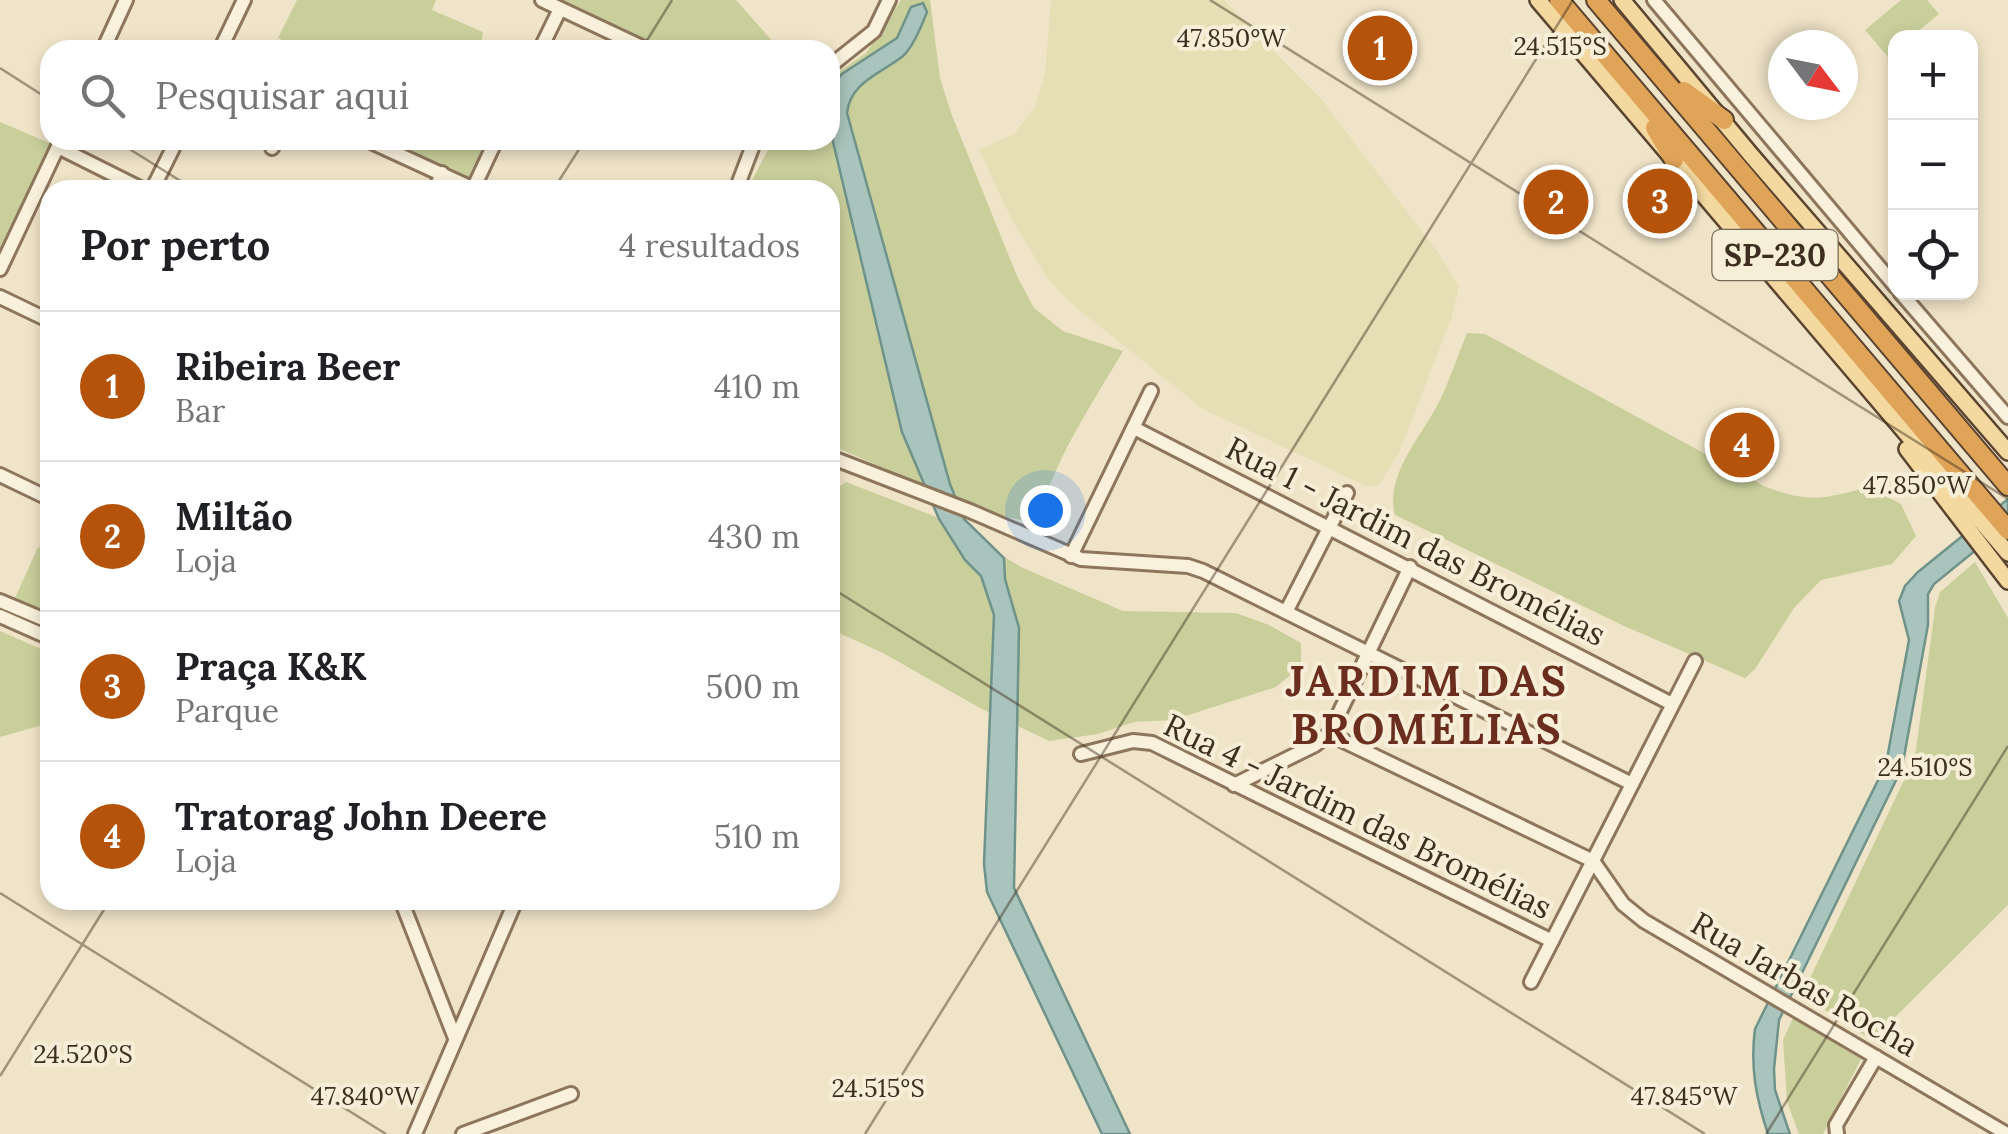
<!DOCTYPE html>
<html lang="pt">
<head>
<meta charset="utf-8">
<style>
	body { margin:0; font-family:Lora,serif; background:#f6f6f6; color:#202124 }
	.controls { position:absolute; right:30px; top:30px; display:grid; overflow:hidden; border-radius:20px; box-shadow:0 5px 15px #0003 }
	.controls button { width:90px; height:90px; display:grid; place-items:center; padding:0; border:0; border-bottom:2px solid #e0e0e0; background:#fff; color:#202124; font:50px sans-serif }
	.compass { position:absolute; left:1768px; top:30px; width:90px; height:90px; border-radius:50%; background:#fff; box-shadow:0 5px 15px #0003; rotate:122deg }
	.you { position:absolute; left:1045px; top:510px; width:35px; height:35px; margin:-25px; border:8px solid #fff; border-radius:50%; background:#1a73e8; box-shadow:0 0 0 15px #1a73e833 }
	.badge { display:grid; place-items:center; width:65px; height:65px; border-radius:50%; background:#b45309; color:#fff; font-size:32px; font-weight:700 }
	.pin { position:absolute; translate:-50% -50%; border:5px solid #fff; box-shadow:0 2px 10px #0006 }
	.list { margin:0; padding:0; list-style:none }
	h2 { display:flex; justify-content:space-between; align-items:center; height:130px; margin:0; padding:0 40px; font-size:42px }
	h2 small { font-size:32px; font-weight:400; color:#757577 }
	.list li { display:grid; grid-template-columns:65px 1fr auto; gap:30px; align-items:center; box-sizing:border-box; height:150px; padding:0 40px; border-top:2px solid #e0e0e0 }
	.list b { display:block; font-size:38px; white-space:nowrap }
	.list p { margin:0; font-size:32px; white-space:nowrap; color:#757577 }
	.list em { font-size:32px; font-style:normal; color:#757577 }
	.icon { flex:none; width:55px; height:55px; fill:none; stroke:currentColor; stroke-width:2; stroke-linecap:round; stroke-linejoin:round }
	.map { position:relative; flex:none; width:2008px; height:1134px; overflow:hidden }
	.search { position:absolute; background:#fff; box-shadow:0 5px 15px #0003; left:40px; top:40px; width:800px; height:110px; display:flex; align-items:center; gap:25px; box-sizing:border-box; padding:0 35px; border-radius:30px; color:#757577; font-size:38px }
	.panel { position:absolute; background:#fff; box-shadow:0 5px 15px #0003; left:40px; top:180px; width:800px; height:730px; border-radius:30px }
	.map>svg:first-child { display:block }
	.farmland { fill:#e6deb5 }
	.green { fill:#c9cf9b }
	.water { fill:#a9c4bc; stroke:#6f938a; stroke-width:2.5 }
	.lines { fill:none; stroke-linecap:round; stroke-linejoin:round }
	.minor-casing { stroke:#8d765c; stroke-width:18 }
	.major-casing { stroke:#5b4430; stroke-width:20 }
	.highway-casing { stroke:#5b4430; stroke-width:22 }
	.minor { stroke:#faf1dc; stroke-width:12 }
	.major { stroke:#f3d9a0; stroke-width:15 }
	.highway { stroke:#e0a458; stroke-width:18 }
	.ticks { fill:none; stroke:#3d2e20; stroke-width:2.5; stroke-opacity:0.45 }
	.labels { text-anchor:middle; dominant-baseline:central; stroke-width:8; stroke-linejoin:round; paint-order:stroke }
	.shield { fill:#f7eed8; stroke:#756857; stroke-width:2.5 }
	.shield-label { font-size:30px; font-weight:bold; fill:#3d2e20 }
	.street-label { font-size:32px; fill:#3d2e20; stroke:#f7eed8 }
	.district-label { font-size:42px; font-weight:bold; letter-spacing:2.5px; fill:#6b2e1e; stroke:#f7eed8 }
	.ticks-label { font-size:25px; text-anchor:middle; fill:#3d2e20; stroke:#f7eed8; stroke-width:8; stroke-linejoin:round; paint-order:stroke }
</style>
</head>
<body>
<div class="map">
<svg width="2008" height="1134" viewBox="0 0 2008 1134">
	<rect width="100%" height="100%" fill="#f0e4c8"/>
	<path class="farmland" d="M1051 0H1224L1323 101 1439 254 1459 286 1451 319 1399 453 1379 485 1368 487 1203 409 1072 304 1048 279 1011 218 979 150 1014 134 1035 106 1045 73Z"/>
	<g class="green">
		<path d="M297 0H436L432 10 483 32 480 50H304L278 38Z"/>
		<path d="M550 0H736L780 50H655Z"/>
		<path d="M901 0H930L940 78 951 113 1017 276 1034 308 1063 331 1123 351C1091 406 1055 458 1038 520 1001 528 872 461 830 445V190H747L773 140H830V78L866 53Z"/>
		<path d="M1901 0H1927L1939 14 1911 37 1896 38 1895 51 1888 57 1865 30Z"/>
		<path d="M0 122 52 144 0 254Z"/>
		<path d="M380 140H486L468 180Z"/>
		<path d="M1467 333 1485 334 1764 486C1810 504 1822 499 1869 487L1901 504 1916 536 1892 564 1821 580 1794 608 1755 669 1745 678 1624 626 1395 515C1384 475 1423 435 1440 400 1450 379 1458 355 1467 333Z"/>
		<path d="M846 482 934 516 1023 568 1123 611 1236 613 1269 625 1301 643V662L1294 672 1276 687 1173 720 1134 722 1098 734 1049 741 978 707 883 653 830 629V501L837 488Z"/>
		<path d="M38 547 50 552V594L43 610 15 598Z"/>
		<path d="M1975 562 2008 618V905L1872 1040 1802 995 1915 757 1935 608 1940 592Z"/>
		<path d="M0 631 50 653V723L0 737Z"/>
		<path d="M1793 1018 1861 1059 1823 1134H1799L1787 1102 1783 1040Z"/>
	</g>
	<g class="water">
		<path d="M923 3 927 12C922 25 913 47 903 56 882 73 850 82 847 113L950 484 964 519 1004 558 1005 579 1019 628 1014 888 1130 1134H1102L987 892 984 864 994 615 981 576 965 560 939 519 902 432 830 129V88L842 74 897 38 911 7Z"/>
		<path d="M2008 499V524L1934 584 1928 594V625L1902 768 1779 1020 1774 1069 1775 1090 1790 1134H1768C1756 1098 1750 1067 1755 1029L1886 764 1909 640 1899 601 1905 586 1918 572Z"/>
	</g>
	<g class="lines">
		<g class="minor-casing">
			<g id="minor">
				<path d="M542 0 648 50"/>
				<path d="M1654 0 1896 287"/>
				<path d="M103 50 126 0"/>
				<path d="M220 50 244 0"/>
				<path d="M540 50 560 9"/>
				<path d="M830 66 874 31 889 0"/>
				<path d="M367 140 476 190"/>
				<path d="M58 147 144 190"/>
				<path d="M272 148 276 140"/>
				<path d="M474 187 496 140"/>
				<path d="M152 190 177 140"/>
				<path d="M435 190 442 173"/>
				<path d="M736 190 755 140"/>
				<path d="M0 269 61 140"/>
				<path d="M1900 292 2008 417"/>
				<path d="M0 297 50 321"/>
				<path d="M1134 428 1672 704"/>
				<path d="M830 457 970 511 1081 559 1188 566 1203 571 1632 784"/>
				<path d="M0 475 50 499"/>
				<path d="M1071 556 1151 391"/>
				<path d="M0 601 50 622"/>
				<path d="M1286 612 1347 493"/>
				<path d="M0 616 50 638"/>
				<path d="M1329 734 1593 861 1623 904 1644 921 2007 1134"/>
				<path d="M1081 754 1133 741 1152 743 1552 941"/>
				<path d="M1234 785 1315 745 1329 734 1410 567"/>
				<path d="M401 900 455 1038"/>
				<path d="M1531 982 1695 661"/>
				<path d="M415 1134 516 900"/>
				<path d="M463 1134 571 1094"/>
				<path d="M1837 1134 1836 1125 1876 1057"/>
			</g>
		</g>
		<g class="major-casing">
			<g id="major">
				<path d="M1538 0 2008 553"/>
				<path d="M1622 0 1751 155 2008 452"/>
				<path d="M1907 449 2008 581"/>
			</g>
		</g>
		<g class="highway-casing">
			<g id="highway">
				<path d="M1559 0 2008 530"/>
				<path d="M1596 0 2008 486"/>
				<path d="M1684 91 1724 120"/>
				<path d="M1655 128 1674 160"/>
			</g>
		</g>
		<use href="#minor" class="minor"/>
		<use href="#major" class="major"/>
		<use href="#highway" class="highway"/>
	</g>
	<path class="ticks" d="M1210 0 2008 499M641 50 672 0M0 68 50 100M115 140 195 190M553 190 585 140M830 587 1705 1134M0 893 386 1134M0 1076 110 900M865 1134 1573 0M1766 1134 2008 746"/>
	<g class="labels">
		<rect class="shield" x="1712.5" y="230" width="125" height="50" rx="8"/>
		<g class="shield-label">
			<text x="1775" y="255">SP-230</text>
		</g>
		<g class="street-label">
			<text transform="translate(1416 541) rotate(27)">Rua 1 - Jardim das Bromélias</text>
			<text transform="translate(1358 816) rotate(26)">Rua 4 - Jardim das Bromélias</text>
			<text transform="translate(1805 984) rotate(30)">Rua Jarbas Rocha</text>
		</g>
		<g class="district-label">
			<text x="1427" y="681">JARDIM DAS<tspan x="1427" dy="48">BROMÉLIAS</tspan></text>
		</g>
	</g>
	<g class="ticks-label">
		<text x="1231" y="47">47.850°W</text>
		<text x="1560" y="55">24.515°S</text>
		<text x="1917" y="494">47.850°W</text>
		<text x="1925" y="776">24.510°S</text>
		<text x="83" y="1063">24.520°S</text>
		<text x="878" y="1097">24.515°S</text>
		<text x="365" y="1105">47.840°W</text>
		<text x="1684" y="1105">47.845°W</text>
	</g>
</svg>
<div class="controls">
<button>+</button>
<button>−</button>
<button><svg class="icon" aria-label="locate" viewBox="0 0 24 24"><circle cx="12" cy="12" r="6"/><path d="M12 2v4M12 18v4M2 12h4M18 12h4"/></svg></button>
</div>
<svg class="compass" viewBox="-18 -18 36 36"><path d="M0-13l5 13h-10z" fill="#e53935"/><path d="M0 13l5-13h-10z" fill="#757577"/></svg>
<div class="you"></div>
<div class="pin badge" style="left:1380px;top:48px">1</div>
<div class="pin badge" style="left:1556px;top:202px">2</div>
<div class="pin badge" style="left:1660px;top:201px">3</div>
<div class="pin badge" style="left:1742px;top:445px">4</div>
<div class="search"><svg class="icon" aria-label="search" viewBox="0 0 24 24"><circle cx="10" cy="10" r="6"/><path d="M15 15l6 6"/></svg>Pesquisar aqui</div>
<section class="panel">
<h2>Por perto<small>4 resultados</small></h2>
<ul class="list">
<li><span class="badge">1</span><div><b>Ribeira Beer</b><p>Bar</p></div><em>410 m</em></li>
<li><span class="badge">2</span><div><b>Miltão</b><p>Loja</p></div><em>430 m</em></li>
<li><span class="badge">3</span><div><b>Praça K&amp;K</b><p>Parque</p></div><em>500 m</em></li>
<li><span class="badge">4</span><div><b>Tratorag John Deere</b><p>Loja</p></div><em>510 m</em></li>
</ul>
</section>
</div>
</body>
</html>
